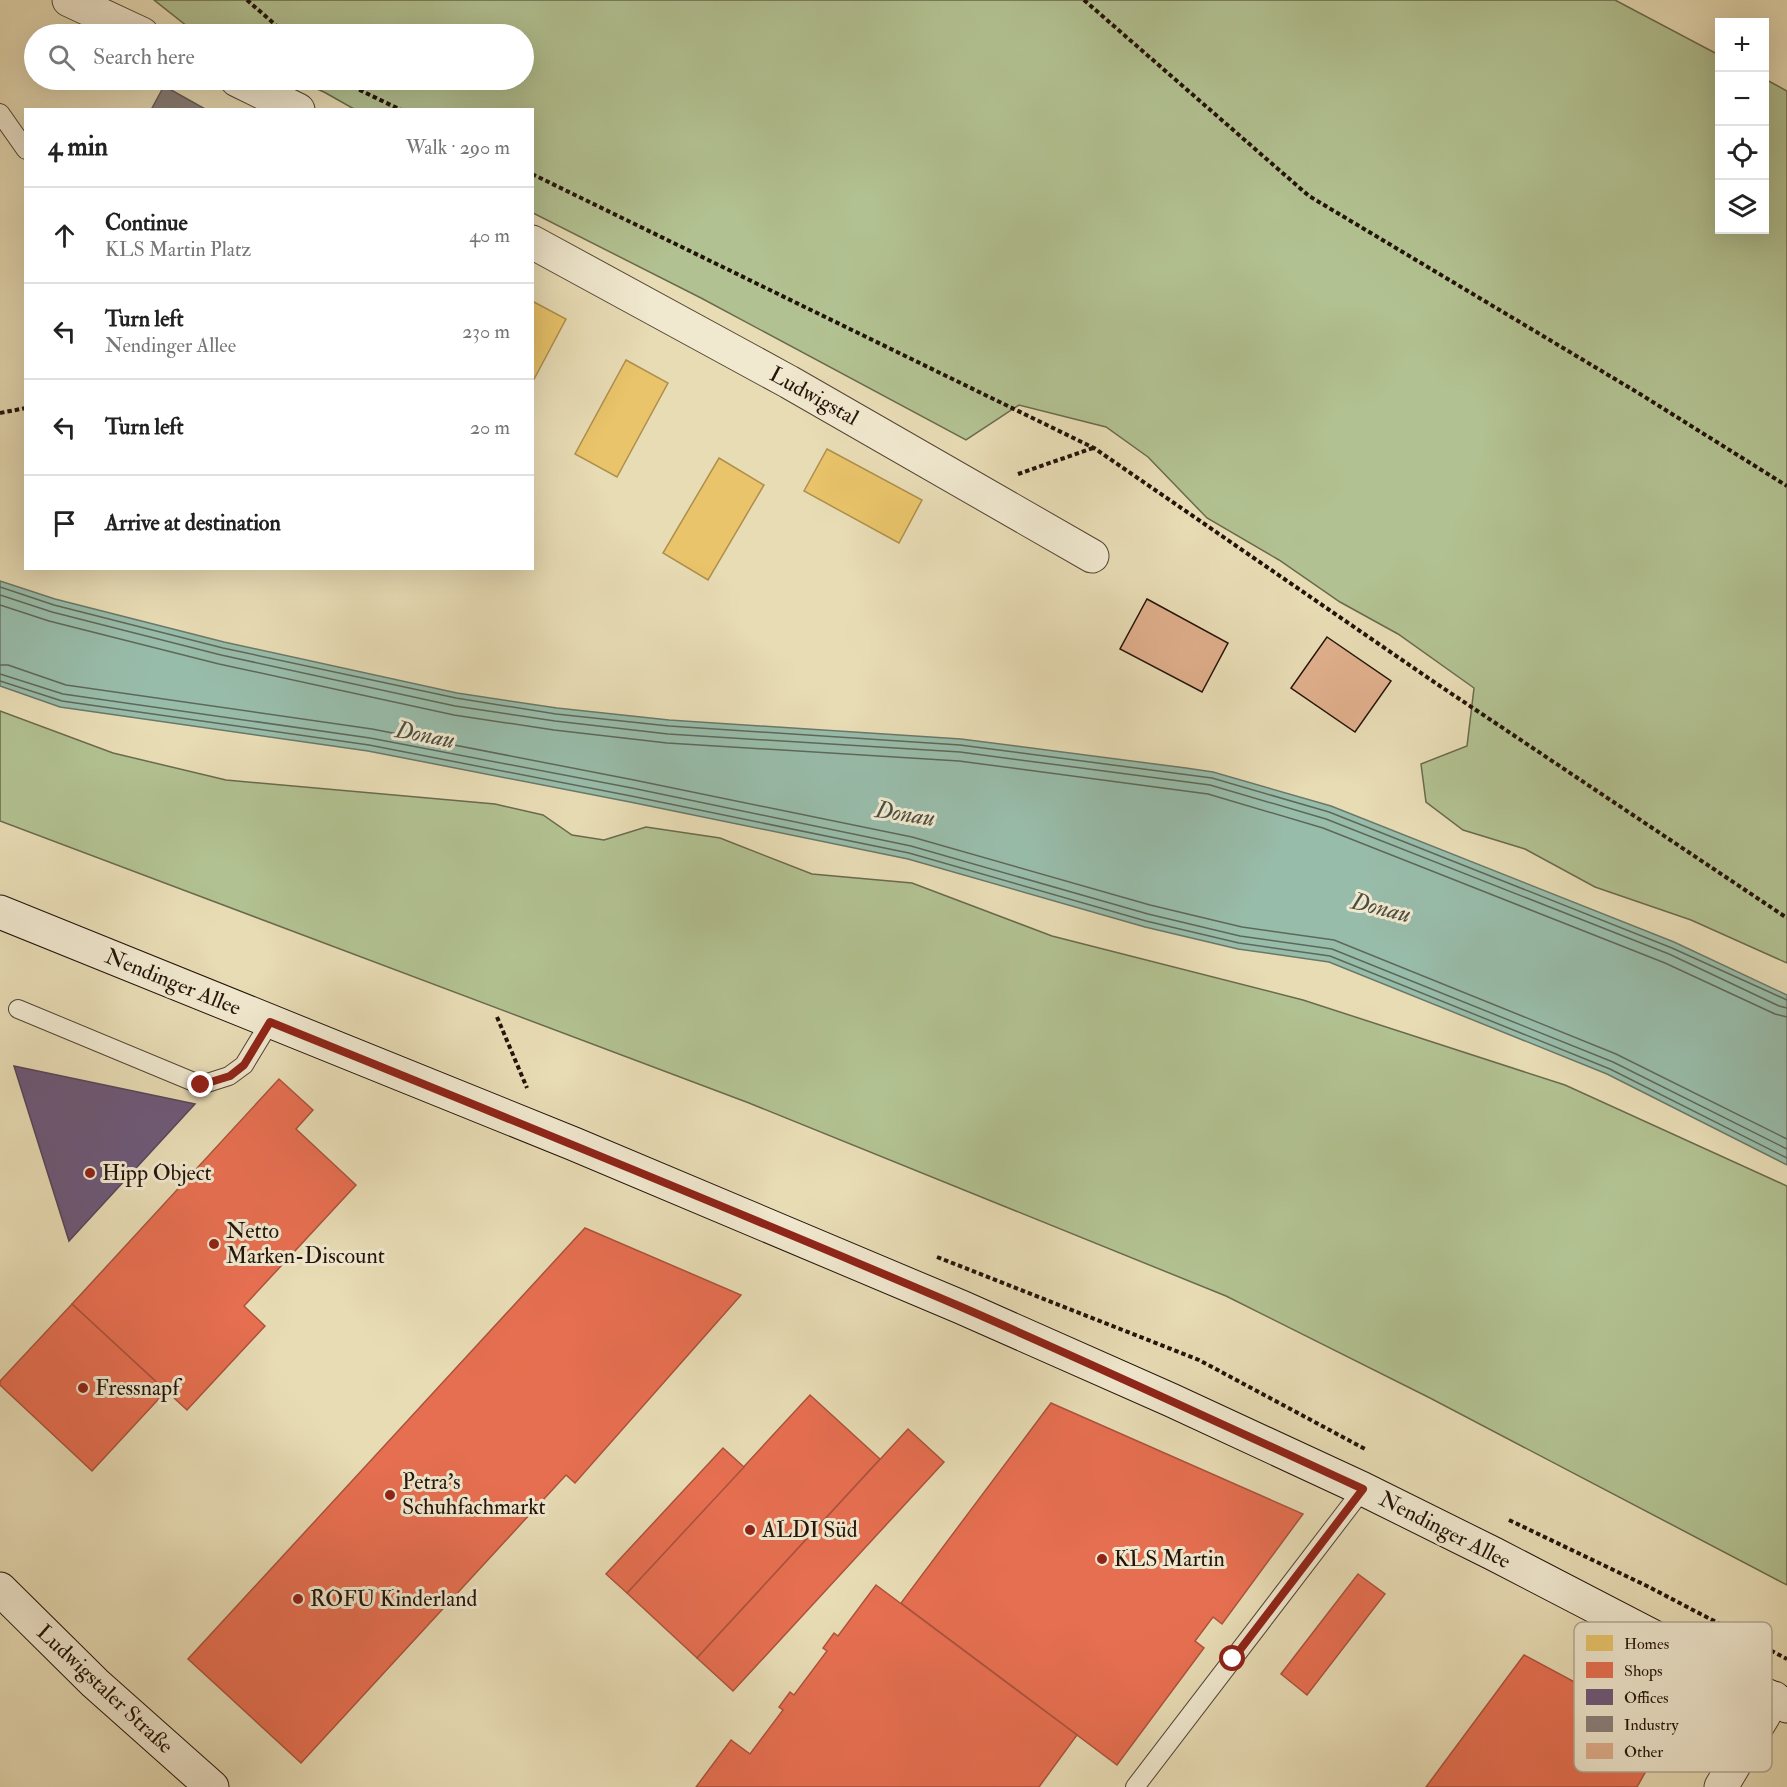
<!DOCTYPE html>
<html lang="en">
<head>
<meta charset="utf-8">
<style>
	body { margin:0; font-family:"IM FELL Double Pica",serif; background:#f6f6f6; color:#222 }
	.controls { position:absolute; right:18px; top:18px; display:grid; overflow:hidden; border-radius:0px; box-shadow:0 6px 24px #0002 }
	.controls button { width:54px; height:54px; display:grid; place-items:center; padding:0; border:0; border-bottom:2px solid #e0e0e0; background:#fff; color:#222; font:30px sans-serif }
	.stop { position:absolute; width:18px; height:18px; margin:-14px; border:4px solid #8f2418; border-radius:50%; background:#fff }
	.stop.end { background:#8f2418; border-color:#fff; box-shadow:0 2px 6px #0008 }
	.list { margin:0; padding:0; list-style:none }
	h2 { display:flex; justify-content:space-between; align-items:center; height:78px; margin:0; padding:0 24px; font-size:26px }
	h2 small { font-size:20px; font-weight:400; color:#767676 }
	.list li { display:grid; grid-template-columns:39px 1fr auto; gap:18px; align-items:center; box-sizing:border-box; height:96px; padding:0 24px; border-top:2px solid #e0e0e0 }
	.list b { display:block; font-size:22px; white-space:nowrap }
	.list p { margin:0; font-size:20px; white-space:nowrap; color:#767676 }
	.list em { font-size:20px; font-style:normal; color:#767676 }
	.icon { flex:none; width:33px; height:33px; fill:none; stroke:currentColor; stroke-width:2; stroke-linecap:round; stroke-linejoin:round }
	.map { position:relative; flex:none; width:1787px; height:1787px; overflow:hidden }
	.search { position:absolute; background:#fff; box-shadow:0 6px 24px #0002; left:24px; top:24px; width:510px; height:66px; display:flex; align-items:center; gap:15px; box-sizing:border-box; padding:0 21px; border-radius:33px; color:#767676; font-size:22px }
	.panel { position:absolute; background:#fff; box-shadow:0 6px 24px #0002; left:24px; top:108px; width:510px; height:462px; border-radius:0px }
	.map>svg:first-child { display:block }
	.green { fill:#b2c191; stroke:#6a6a4c; stroke-width:1.5 }
	.water { fill:#98bcaa; stroke:#697869; stroke-width:1.5 }
	.homes { fill:#e9c46a; stroke:#ae8f4d; stroke-width:1.5 }
	.shops { fill:#e76f51; stroke:#ac533b; stroke-width:1.5 }
	.offices { fill:#6d597a; stroke:#574458; stroke-width:1.5 }
	.industry { fill:#8a817c; stroke:#6b6059; stroke-width:1.5 }
	.lines { fill:none; stroke-linecap:round; stroke-linejoin:round }
	.shore { stroke:#5e6859; stroke-width:1.5 }
	.building { fill:#e0af8c; stroke:#231308; stroke-width:1.5 }
	.lane-casing { stroke:#544533; stroke-width:20 }
	.street-casing { stroke:#544533; stroke-width:35 }
	.secondary-casing { stroke:#231308; stroke-width:35 }
	.path { stroke:#231308; stroke-width:4; stroke-dasharray:4.5 3; stroke-linecap:butt }
	.lane { stroke:#f0e8cf; stroke-width:18 }
	.street { stroke:#f0e8cf; stroke-width:33 }
	.secondary { stroke:#f0e8cf; stroke-width:33 }
	.route { stroke:#8f2418; stroke-width:8 }
	.poi-dot { fill:#8f2418; stroke:#f0e8cf; stroke-width:2 }
	.labels { text-anchor:middle; dominant-baseline:central; stroke-width:6; stroke-linejoin:round; paint-order:stroke }
	.street-label { font-size:22px; fill:#231308; stroke:#f0e8cf }
	.poi-label { font-size:22px; fill:#231308; stroke:#f0e8cf; text-anchor:start }
	.water-label { font-size:24px; font-style:italic; fill:#4c4e41; stroke:#f0e8cf }
	.key { fill:#f0e8cf; stroke:#b2a893; stroke-width:1.5 }
	.key-label { font-size:16px; fill:#231308 }
</style>
</head>
<body>
<div class="map">
<svg width="1787" height="1787" viewBox="0 0 1787 1787">
	<rect width="100%" height="100%" fill="#e8dcb5"/>
	<filter id="stains"><feTurbulence type="fractalNoise" baseFrequency=".00333" numOctaves="4"/><feColorMatrix values="0 0 0 0 .2 0 0 0 0 .09 0 0 0 0 .02 0 0 0 .5 -.17"/></filter>
	<radialGradient id="worn" r=".72"><stop offset=".6" stop-color="#630" stop-opacity="0"/><stop offset="1" stop-color="#630" stop-opacity=".3"/></radialGradient>
	<g class="green">
		<path d="M154 0H1615L1719 55 1720 230H1764L1765 79 1787 91V963L1691 920 1595 887 1525 849 1463 830 1426 802 1421 764 1467 746 1474 688 1398 634 1340 602 1279 560 1207 518 1148 457 1106 427 1019 405 966 440 701 298 533 213 532 110 354 109 324 92 296 80H524V34H197Z"/>
		<path d="M0 711 113 753 226 780 495 804 543 815 572 835 604 840 646 827 720 838 812 874 912 883 1052 936 1303 1000 1565 1085 1787 1186V1585L1430 1398 1226 1296 749 1103 0 821Z"/>
	</g>
	<path class="water" d="M0 581 55 599 224 642 457 693 557 708 669 720 961 739 1186 768 1213 772 1331 806 1674 942 1787 995V1165L1607 1074 1329 962 1238 949 1145 927 908 859 630 802 368 751 60 707 0 686Z"/>
	<g class="homes">
		<path d="M532 301 566 319 532 383Z"/>
		<path d="M626 360 668 383 617 477 575 454Z"/>
		<path d="M827 449 922 500 899 543 804 491Z"/>
		<path d="M719 458 764 485 708 580 663 553Z"/>
	</g>
	<g class="shops">
		<path d="M279 1079 313 1110 296 1129 356 1185 244 1306 265 1326 187 1410 72 1304Z"/>
		<path d="M585 1228 741 1295 575 1483 566 1475 301 1763 188 1659Z"/>
		<path d="M72 1304 166 1391 92 1471 0 1385V1381Z"/>
		<path d="M810 1395 880 1459 697 1658 627 1593Z"/>
		<path d="M1051 1403 1303 1514 1222 1624 1213 1617 1195 1641 1204 1648 1117 1765 901 1603Z"/>
		<path d="M908 1429 944 1462 733 1691 697 1658Z"/>
		<path d="M723 1448 744 1467 627 1593 606 1574Z"/>
		<path d="M1358 1574 1385 1594 1307 1695 1281 1674Z"/>
		<path d="M876 1585 1077 1735 1039 1787H696L731 1740 750 1754 783 1710 779 1707 790 1692 794 1695 827 1651 823 1648 834 1633 838 1636Z"/>
		<path d="M1524 1655 1668 1732 1637 1787H1426Z"/>
	</g>
	<path class="offices" d="M14 1066 195 1104 69 1241Z"/>
	<path class="industry" d="M164 86 207 110H151Z"/>
	<g class="lines">
		<g class="shore">
			<path d="M0 587 54 605 223 648 456 698 556 714 669 726 960 745 1212 778 1329 812 1672 948 1787 1000"/>
			<path d="M0 595 52 612 221 655 455 706 555 721 668 734 960 752 1210 785 1326 819 1669 954 1779 1006 1787 1008"/>
			<path d="M0 605 49 621 219 664 454 715 554 730 667 743 959 761 1208 794 1323 828 1665 963 1775 1014 1787 1017"/>
			<path d="M0 665H8L66 685 372 729 634 780 912 837 1150 905 1242 927 1334 940 1616 1054 1787 1139"/>
			<path d="M0 674 63 694 370 738 632 788 911 846 1148 914 1240 936 1332 949 1613 1062 1787 1149"/>
			<path d="M0 681 62 701 369 745 631 796 909 853 1146 921 1239 943 1330 956 1610 1069 1787 1158"/>
		</g>
	</g>
	<g class="building">
		<path d="M1147 599 1228 643 1202 692 1120 649Z"/>
		<path d="M1327 637 1391 681 1355 732 1291 688Z"/>
	</g>
	<g class="lines">
		<g class="lane-casing">
			<g id="lane">
				<path d="M0 113 26 150"/>
				<path d="M18 1009 201 1085 229 1076 244 1065 270 1022"/>
				<path d="M1135 1787 1363 1489"/>
			</g>
		</g>
		<g class="street-casing">
			<g id="street">
				<path d="M69 0 142 34"/>
				<path d="M237 80 298 110"/>
				<path d="M532 242 789 382 1092 556"/>
				<path d="M1721 1787 1774 1698"/>
			</g>
		</g>
		<g class="secondary-casing">
			<g id="secondary">
				<path d="M0 912 574 1144 961 1307 1171 1400 1363 1489 1494 1554 1787 1706"/>
				<path d="M0 1589 95 1683 212 1787"/>
			</g>
		</g>
		<g class="path">
			<path d="M247 0 286 34"/>
			<path d="M1084 0 1309 196 1640 394 1787 486"/>
			<path d="M339 80 401 110"/>
			<path d="M532 174 1094 448 1437 684 1787 918"/>
			<path d="M0 413 26 408"/>
			<path d="M1018 474 1093 448"/>
			<path d="M497 1017 527 1088"/>
			<path d="M937 1257 1199 1360 1365 1449"/>
			<path d="M1509 1520 1647 1586 1787 1659"/>
		</g>
		<use href="#lane" class="lane"/>
		<use href="#street" class="street"/>
		<use href="#secondary" class="secondary"/>
	</g>
	<g class="lines">
		<path class="route" d="M201 1085 230 1076 244 1065 270 1022C503 1116 735 1210 966 1309 1099 1367 1231 1428 1363 1489L1233 1659"/>
	</g>
	<g class="poi-dot">
		<circle cx="90" cy="1173" r="6"/>
		<circle cx="214" cy="1244" r="6"/>
		<circle cx="83" cy="1388" r="6"/>
		<circle cx="390" cy="1495" r="6"/>
		<circle cx="750" cy="1530" r="6"/>
		<circle cx="1102" cy="1559" r="6"/>
		<circle cx="298" cy="1599" r="6"/>
	</g>
	<g class="labels">
		<g class="street-label">
			<text transform="translate(814 396) rotate(29)">Ludwigstal</text>
			<text transform="translate(173 982) rotate(22)">Nendinger Allee</text>
			<text transform="translate(1445 1530) rotate(27)">Nendinger Allee</text>
			<text transform="translate(105 1689) rotate(43)">Ludwigstaler Straße</text>
		</g>
		<g class="poi-label">
			<text x="102" y="1173">Hipp Object</text>
			<text x="226" y="1231">Netto<tspan x="226" dy="25">Marken-Discount</tspan></text>
			<text x="95" y="1388">Fressnapf</text>
			<text x="402" y="1482">Petra's<tspan x="402" dy="25">Schuhfachmarkt</tspan></text>
			<text x="762" y="1530">ALDI Süd</text>
			<text x="1114" y="1559">KLS Martin</text>
			<text x="310" y="1599">ROFU Kinderland</text>
		</g>
		<g class="water-label">
			<text transform="translate(425 735) rotate(11)">Donau</text>
			<text transform="translate(905 814) rotate(9)">Donau</text>
			<text transform="translate(1381 908) rotate(14)">Donau</text>
		</g>
	</g>
	<rect x="1574" y="1622" width="198" height="150" rx="9" class="key"/>
	<rect x="1586" y="1635" width="27" height="16" fill="#e9c46a"/>
	<rect x="1586" y="1662" width="27" height="16" fill="#e76f51"/>
	<rect x="1586" y="1689" width="27" height="16" fill="#6d597a"/>
	<rect x="1586" y="1716" width="27" height="16" fill="#8a817c"/>
	<rect x="1586" y="1743" width="27" height="16" fill="#e0af8c"/>
	<g class="key-label">
		<text x="1624" y="1649">Homes</text>
		<text x="1624" y="1676">Shops</text>
		<text x="1624" y="1703">Offices</text>
		<text x="1624" y="1730">Industry</text>
		<text x="1624" y="1757">Other</text>
	</g>
	<rect width="100%" height="100%" filter="url(#stains)"/>
	<rect width="100%" height="100%" fill="url(#worn)"/>
</svg>
<div class="controls">
<button>+</button>
<button>−</button>
<button><svg class="icon" aria-label="locate" viewBox="0 0 24 24"><circle cx="12" cy="12" r="6"/><path d="M12 2v4M12 18v4M2 12h4M18 12h4"/></svg></button>
<button><svg class="icon" aria-label="layers" viewBox="0 0 24 24"><path d="M12 4l9 5-9 5-9-5zM3 14l9 5 9-5"/></svg></button>
</div>
<div class="stop" style="left:1233px;top:1659px"></div>
<div class="stop end" style="left:201px;top:1085px"></div>
<div class="search"><svg class="icon" aria-label="search" viewBox="0 0 24 24"><circle cx="10" cy="10" r="6"/><path d="M15 15l6 6"/></svg>Search here</div>
<section class="panel">
<h2>4 min<small>Walk · 290 m</small></h2>
<ul class="list">
<li><svg class="icon" aria-label="ahead" viewBox="0 0 24 24"><path d="M12 20V5M6 11l6-6 6 6"/></svg><div><b>Continue</b><p>KLS Martin Platz</p></div><em>40 m</em></li>
<li><svg class="icon" aria-label="left" viewBox="0 0 24 24"><path d="M17 20v-9H6M10 6l-5 5 5 5"/></svg><div><b>Turn left</b><p>Nendinger Allee</p></div><em>230 m</em></li>
<li><svg class="icon" aria-label="left" viewBox="0 0 24 24"><path d="M17 20v-9H6M10 6l-5 5 5 5"/></svg><div><b>Turn left</b></div><em>20 m</em></li>
<li><svg class="icon" aria-label="arrive" viewBox="0 0 24 24"><path d="M6 21V4h12l-3 4 3 4H6"/></svg><div><b>Arrive at destination</b></div></li>
</ul>
</section>
</div>
</body>
</html>
